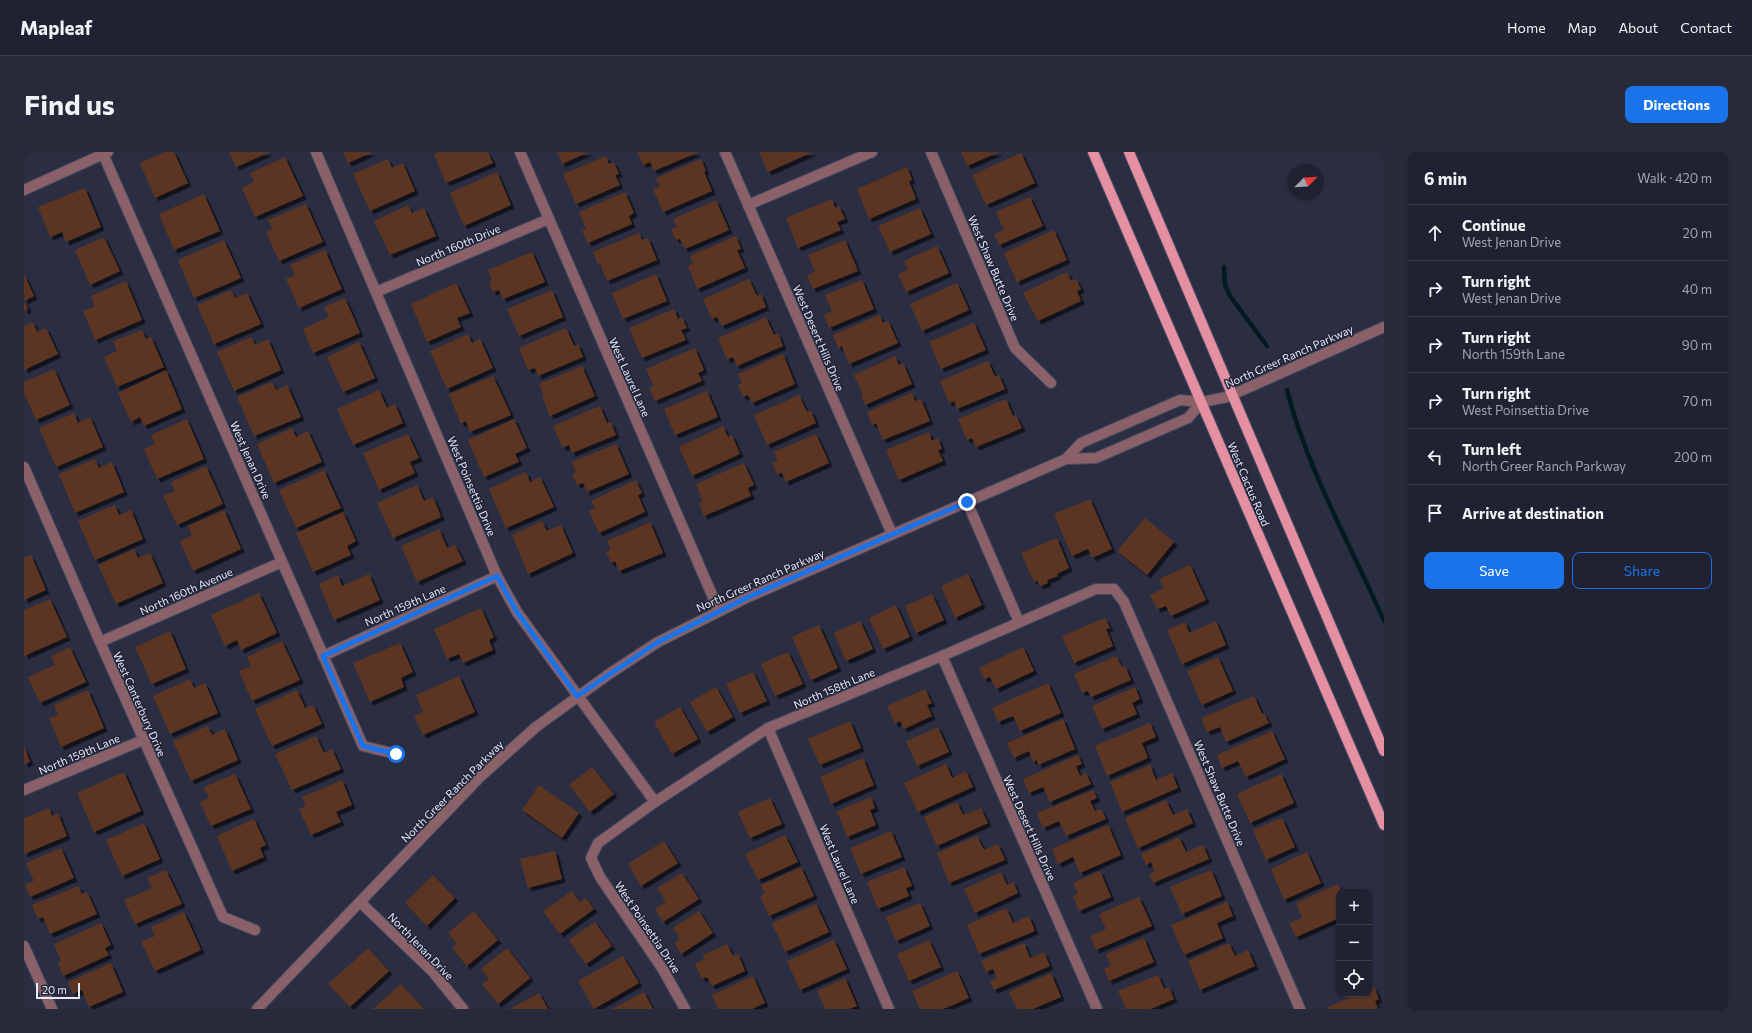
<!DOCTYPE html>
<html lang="en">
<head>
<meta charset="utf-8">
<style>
	body { margin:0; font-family:Commissioner,sans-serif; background:#282a3a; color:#f1f3f6 }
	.controls { position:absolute; right:12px; bottom:12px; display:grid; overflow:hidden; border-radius:8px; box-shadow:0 1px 3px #0004 }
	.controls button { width:36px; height:36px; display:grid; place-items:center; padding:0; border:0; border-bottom:1px solid #3d3f4d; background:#202232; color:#f1f3f6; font:20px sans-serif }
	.compass { position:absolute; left:1264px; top:12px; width:36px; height:36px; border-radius:50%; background:#202232; box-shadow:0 1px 3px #0004; rotate:66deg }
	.scale { position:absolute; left:12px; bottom:10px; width:44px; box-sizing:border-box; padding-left:4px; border:2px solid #e7eaf7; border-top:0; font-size:11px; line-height:14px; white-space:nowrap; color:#e7eaf7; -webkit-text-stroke:3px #212538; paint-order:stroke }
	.stop { position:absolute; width:12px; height:12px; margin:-9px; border:3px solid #1a73e8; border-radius:50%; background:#fff }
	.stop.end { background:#1a73e8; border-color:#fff; box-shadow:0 1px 4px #0008 }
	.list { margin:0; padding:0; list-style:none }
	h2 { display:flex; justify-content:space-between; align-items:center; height:52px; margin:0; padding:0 16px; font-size:17px }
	h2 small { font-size:13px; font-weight:400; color:#a2a4ac }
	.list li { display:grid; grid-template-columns:26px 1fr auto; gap:12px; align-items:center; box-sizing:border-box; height:56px; padding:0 16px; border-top:1px solid #3d3f4d }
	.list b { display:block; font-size:15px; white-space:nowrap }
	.list p { margin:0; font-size:13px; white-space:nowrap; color:#a2a4ac }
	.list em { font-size:13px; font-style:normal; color:#a2a4ac }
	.actions { display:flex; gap:8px; padding:12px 16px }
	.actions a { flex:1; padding:9px 0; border:1px solid #1a73e8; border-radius:8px; text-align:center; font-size:14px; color:#1a73e8 }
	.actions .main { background:#1a73e8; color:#fff }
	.icon { flex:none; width:22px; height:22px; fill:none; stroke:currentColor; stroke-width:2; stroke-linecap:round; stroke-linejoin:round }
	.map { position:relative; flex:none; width:1360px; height:857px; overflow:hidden; border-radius:8px }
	header { display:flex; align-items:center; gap:24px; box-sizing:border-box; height:56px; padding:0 20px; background:#202232; border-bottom:1px solid #3d3f4d }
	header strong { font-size:19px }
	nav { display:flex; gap:22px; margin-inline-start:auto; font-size:14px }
	.intro { display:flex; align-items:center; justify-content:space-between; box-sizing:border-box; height:96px; padding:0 24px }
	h1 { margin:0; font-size:28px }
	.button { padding:10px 18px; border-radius:8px; background:#1a73e8; color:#fff; font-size:14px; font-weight:700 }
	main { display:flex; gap:24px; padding:0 24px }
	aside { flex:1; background:#202232; border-radius:8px; box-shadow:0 1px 3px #0004 }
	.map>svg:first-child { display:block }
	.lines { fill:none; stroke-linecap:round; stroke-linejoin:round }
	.stream { stroke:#001b20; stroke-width:4.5 }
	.building { fill:#5b3621; filter:url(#shadow) }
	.minor-casing { stroke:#494c60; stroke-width:12 }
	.major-casing { stroke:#494c60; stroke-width:12 }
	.minor { stroke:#8b6169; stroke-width:10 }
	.major { stroke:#e490a2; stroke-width:10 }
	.route { stroke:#1a73e8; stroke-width:5 }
	.labels { text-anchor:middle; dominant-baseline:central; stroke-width:3; stroke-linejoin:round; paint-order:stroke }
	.street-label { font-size:11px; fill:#e7eaf7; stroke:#212538 }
</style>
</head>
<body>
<header>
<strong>Mapleaf</strong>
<nav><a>Home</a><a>Map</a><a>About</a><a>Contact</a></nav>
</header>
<div class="intro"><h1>Find us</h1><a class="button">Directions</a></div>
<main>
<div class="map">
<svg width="1360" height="857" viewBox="0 0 1360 857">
	<defs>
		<filter id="shadow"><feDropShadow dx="3.5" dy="3.5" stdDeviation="0" flood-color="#0009"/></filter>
	</defs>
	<rect width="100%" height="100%" fill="#2b2e43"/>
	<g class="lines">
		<g class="stream">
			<path d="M1200 115 1201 133 1206 144 1243 194"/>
			<path d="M1263 238C1284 320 1327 393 1360 469"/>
		</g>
	</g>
	<g class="building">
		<path d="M141 0H150L164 31 131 46 116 11Z"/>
		<path d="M205 0H246L212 15Z"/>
		<path d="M319 0H349L324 11Z"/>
		<path d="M414 0H464L469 11 422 31 410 2Z"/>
		<path d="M533 0H565L538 12Z"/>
		<path d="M613 0H675L630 19 626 10 619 13Z"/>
		<path d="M735 0H789L744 20Z"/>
		<path d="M937 0H975L943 14Z"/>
		<path d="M997 1 1011 31 962 53 948 23Z"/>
		<path d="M582 4 585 12 590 10 595 22 591 23 596 33 552 52 539 22Z"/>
		<path d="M261 5 279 44 231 65 218 36 230 30 226 21Z"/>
		<path d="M364 7 368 16 379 11 391 39 346 59 329 22Z"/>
		<path d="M677 7 682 19 680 20 688 39 639 60 629 37 636 34 632 26Z"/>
		<path d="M883 15 888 28 885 29 892 47 845 67 833 37Z"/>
		<path d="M473 20 487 53 440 74 426 41Z"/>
		<path d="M61 36 77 75 42 90 38 80 26 85 14 55Z"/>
		<path d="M601 40 610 61 605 64 608 72 564 91 558 79 562 77 555 60Z"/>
		<path d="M180 42 196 79 150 98 135 62Z"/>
		<path d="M1006 45 1019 74 975 93 970 82 980 78 972 60Z"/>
		<path d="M808 47 811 56 815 54 821 67 813 70 817 78 774 96 762 66Z"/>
		<path d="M692 48 705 78 661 97 656 87 652 88 647 78 653 75 649 67Z"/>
		<path d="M282 52 299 90 255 109 242 80 248 77 244 68Z"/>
		<path d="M384 53 388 61 400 56 412 84 366 103 350 69Z"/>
		<path d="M896 56 907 82 866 100 854 74Z"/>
		<path d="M1030 78 1043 108 993 130 980 101Z"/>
		<path d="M615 81 618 88 624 86 633 108 583 129 576 111 574 112 569 100Z"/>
		<path d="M712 84 717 97 713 98 721 116 673 137 664 114 669 112 666 104Z"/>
		<path d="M80 85 96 119 66 133 51 98Z"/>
		<path d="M200 88 217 126 170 146 154 108Z"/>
		<path d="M821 88 834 119 789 137 783 123 791 120 784 103Z"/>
		<path d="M913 94 925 121 882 140 874 122 884 118 880 109Z"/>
		<path d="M301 98 318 137 275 156 262 127 271 123 266 113Z"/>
		<path d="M508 100 521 130 479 147 475 138 469 140 465 130 468 128 464 118Z"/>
		<path d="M1043 120 1047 129 1052 127 1057 137 1053 139 1057 149 1014 169 999 141Z"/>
		<path d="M0 122 10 144 0 149 4 157 0 159Z"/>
		<path d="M632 122 643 149 599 167 588 141Z"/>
		<path d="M725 127 733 144 737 142 742 155 698 174 693 165 688 167 679 147Z"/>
		<path d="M838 128 850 157 805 176 800 163 808 159 801 143Z"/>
		<path d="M102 129 118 168 71 188 59 159 71 154 67 144Z"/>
		<path d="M432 131 446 161 433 166 437 175 403 190 387 152Z"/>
		<path d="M933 131 945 158 898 179 886 152Z"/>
		<path d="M207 138 211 146 223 141 237 172 190 192 173 153Z"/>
		<path d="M528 138 539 165 495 184 483 157Z"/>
		<path d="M321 146 336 181 289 201 279 177 305 165 300 155Z"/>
		<path d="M650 157 654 167 658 165 663 176 657 178 662 188 618 206 605 176Z"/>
		<path d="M855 163 859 171 864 169 874 191 825 212 818 194 814 196 809 183Z"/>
		<path d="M742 165 750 183 754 181 759 194 713 214 709 205 703 208 694 186Z"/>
		<path d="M9 170 13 180 22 176 34 202 0 218V174Z"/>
		<path d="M950 171 962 198 917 217 905 190Z"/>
		<path d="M542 176 550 194 554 192 559 205 514 224 511 216 504 218 495 196Z"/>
		<path d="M118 178 122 187 127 185 140 215 93 235 80 205 93 199 89 189Z"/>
		<path d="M444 182 448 191 456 187 469 216 423 237 406 199Z"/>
		<path d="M227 185 231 193 244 187 257 218 210 239 193 200Z"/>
		<path d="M335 190 351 226 319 240 303 205Z"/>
		<path d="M671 196 680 218 674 221 678 229 631 249 625 236 630 234 622 217Z"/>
		<path d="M759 202 771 232 728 251 724 243 719 245 714 233 718 231 714 222Z"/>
		<path d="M871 204 875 213 879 211 888 232 841 253 837 243 839 242 830 223Z"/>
		<path d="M964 209 971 225 975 223 981 237 933 257 930 249 925 251 916 229Z"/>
		<path d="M558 214 571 244 526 264 518 244 520 243 515 232Z"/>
		<path d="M30 217 46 253 12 268 0 241V230Z"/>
		<path d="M142 218 158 257 120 274 116 265 107 270 94 241Z"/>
		<path d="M469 224 487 263 446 280 442 269 437 272 425 242Z"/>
		<path d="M248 230 252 238 263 233 277 265 230 284 213 245Z"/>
		<path d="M355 238 363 256 371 252 379 271 329 293 313 257Z"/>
		<path d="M683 239 694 265 651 283 640 257Z"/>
		<path d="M888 241 891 249 897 247 906 269 859 288 852 271 848 273 843 260Z"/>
		<path d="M775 243 783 260 787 259 792 271 743 293 730 263Z"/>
		<path d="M982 247 989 264 992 263 998 276 952 295 948 286 943 288 934 267Z"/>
		<path d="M576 254 583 271 587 270 592 283 548 301 545 293 539 296 529 274Z"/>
		<path d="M50 261 54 271 66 265 79 295 32 315 15 276Z"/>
		<path d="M163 267 180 307 133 327 120 297 131 292 127 283Z"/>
		<path d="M490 267 503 296 491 302 495 310 460 325 444 288Z"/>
		<path d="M699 274 704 285 708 283 716 302 668 324 655 295Z"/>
		<path d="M268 276 272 285 284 279 298 310 250 331 233 292Z"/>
		<path d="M905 280 908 289 914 286 918 297 914 298 919 309 875 328 862 298Z"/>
		<path d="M384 282 395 306 386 310 391 321 355 338 339 301Z"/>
		<path d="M792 282 805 311 762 330 758 321 753 322 748 311 754 308 750 300Z"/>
		<path d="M592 292 605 322 563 340 559 331 553 333 548 322 552 320 548 310Z"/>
		<path d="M71 307 75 316 88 310 100 340 51 361 35 322Z"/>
		<path d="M720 311 730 333 724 336 727 344 680 364 675 351 679 350 672 332Z"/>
		<path d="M182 314 199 352 153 373 139 344 151 339 147 330Z"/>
		<path d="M300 318 317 356 272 376 255 338Z"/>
		<path d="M502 320 506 330 516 325 530 355 482 376 465 337Z"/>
		<path d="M612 328 618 341 614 343 621 360 575 381 565 359 571 356 567 349Z"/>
		<path d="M393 333 400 349 409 345 417 365 369 386 353 351Z"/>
		<path d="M1066 347 1088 397 1068 406 1064 397 1048 404 1030 362Z"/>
		<path d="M91 353 95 363 107 358 119 387 71 408 54 369Z"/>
		<path d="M200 358 217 397 169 419 156 389 168 383 164 374Z"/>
		<path d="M319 360 332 389 323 394 327 403 289 420 272 381Z"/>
		<path d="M1121 366 1150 390 1123 423 1093 399Z"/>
		<path d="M518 369 523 379 537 373 549 401 504 422 488 383Z"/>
		<path d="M626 370 639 401 595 419 591 409 587 411 582 400 587 398 583 389Z"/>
		<path d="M415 377 423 396 431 393 439 409 393 430 377 394Z"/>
		<path d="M1033 386 1045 416 1033 422 1034 424 1023 428 1024 431 1016 434 1013 428 1010 430 997 401Z"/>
		<path d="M110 397 114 406 126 401 139 431 92 452 74 413Z"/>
		<path d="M7 403 22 438 0 448V406Z"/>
		<path d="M1166 413 1182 448 1147 464 1142 454 1133 457 1126 443 1140 436 1135 427Z"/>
		<path d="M345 422 356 448 310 468 295 432 314 423 318 434Z"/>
		<path d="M944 422 958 453 931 466 917 434Z"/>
		<path d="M235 441 253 481 217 498 213 488 201 494 187 463Z"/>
		<path d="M908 442 920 468 892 481 881 454Z"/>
		<path d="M26 447 43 485 0 504V458Z"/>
		<path d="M872 453 886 485 859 497 845 466Z"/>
		<path d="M457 456 470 485 465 488 469 498 439 511 435 502 423 507 410 477Z"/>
		<path d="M1081 466 1086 476 1082 477 1089 494 1050 511 1038 484Z"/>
		<path d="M836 469 849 497 822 509 810 481Z"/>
		<path d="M1192 469 1202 493 1158 512 1143 478 1161 470 1165 481Z"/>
		<path d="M795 473 814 516 787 528 768 485Z"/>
		<path d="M146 479 162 517 128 532 111 495Z"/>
		<path d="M258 489 276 528 228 549 215 519 227 514 223 505Z"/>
		<path d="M376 491 389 520 377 526 380 535 346 550 329 511Z"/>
		<path d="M46 495 62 530 16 551 4 525 31 513 27 504Z"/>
		<path d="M999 495 1010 519 972 537 966 525 960 527 955 516Z"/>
		<path d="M764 500 779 532 751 544 737 512Z"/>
		<path d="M1092 504 1098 515 1101 514 1107 528 1067 545 1064 539 1058 541 1050 522Z"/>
		<path d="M1194 505 1209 539 1178 553 1163 519Z"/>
		<path d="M729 520 743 549 716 561 702 532Z"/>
		<path d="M435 524 451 560 399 583 390 564 399 560 392 543Z"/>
		<path d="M166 527 170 536 181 531 194 561 146 582 129 544Z"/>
		<path d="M1024 531 1037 561 996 579 989 564 974 570 968 556Z"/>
		<path d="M692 535 709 565 683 580 666 550Z"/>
		<path d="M1111 535 1116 547 1108 551 1113 562 1078 577 1068 554Z"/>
		<path d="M901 537 908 551 903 553 908 564 880 577 876 569 871 572 863 554Z"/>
		<path d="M64 538 80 576 37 595 25 566 34 563 30 553Z"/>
		<path d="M273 538 281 556 289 553 298 572 248 594 231 557Z"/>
		<path d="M1230 544 1238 562 1240 561 1245 571 1202 590 1196 575 1183 580 1177 566Z"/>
		<path d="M656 555 674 587 648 602 630 570Z"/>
		<path d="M1039 567 1051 597 1014 613 1013 608 1009 610 1005 599 990 606 983 591Z"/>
		<path d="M826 569 837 596 796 613 784 587Z"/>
		<path d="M1126 571 1132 585 1118 591 1124 606 1083 624 1071 594Z"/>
		<path d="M184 574 188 583 201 577 214 608 167 629 149 589Z"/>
		<path d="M914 575 925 600 893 614 882 589Z"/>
		<path d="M1248 579 1261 607 1222 625 1214 609 1198 616 1193 603Z"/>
		<path d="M292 584 300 601 308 597 317 617 268 638 251 602Z"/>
		<path d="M0 594 6 610 0 612Z"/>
		<path d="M1054 603 1058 612 1052 614 1056 624 1062 621 1067 632 1026 650 1019 635 1005 641 999 627Z"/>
		<path d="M839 606 850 633 807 652 796 625Z"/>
		<path d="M922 612 928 626 942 619 949 635 894 660 880 631Z"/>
		<path d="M1126 613 1132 628 1148 621 1154 636 1098 660 1086 630Z"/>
		<path d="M568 615 590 642 566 660 545 633Z"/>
		<path d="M100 620 117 659 70 680 53 641Z"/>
		<path d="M211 622 227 657 187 674 176 650 185 646 180 635Z"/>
		<path d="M1257 622 1270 651 1226 671 1213 642Z"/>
		<path d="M318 628 328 653 312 660 317 670 287 683 275 657 282 654 278 645Z"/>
		<path d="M515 633 555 661 538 686 498 658Z"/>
		<path d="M1069 638 1073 646 1066 649 1071 659 1077 657 1082 667 1042 684 1035 669 1019 676 1013 661Z"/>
		<path d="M847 645 851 656 846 658 852 673 823 685 813 659Z"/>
		<path d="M746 646 758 672 726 686 714 660Z"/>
		<path d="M1142 648 1149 663 1163 657 1169 671 1114 696 1101 666Z"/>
		<path d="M933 650 939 663 957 656 964 671 913 694 900 665Z"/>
		<path d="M25 656 28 664 34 661 43 684 0 702V666Z"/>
		<path d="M1258 666 1271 695 1242 708 1229 678Z"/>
		<path d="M230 667 242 693 236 696 240 705 208 719 193 684Z"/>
		<path d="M120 671 136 707 98 724 82 688Z"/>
		<path d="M1084 673 1097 703 1056 721 1049 705 1034 712 1028 697Z"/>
		<path d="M867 679 878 705 837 722 826 696Z"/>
		<path d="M761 683 774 710 734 728 721 702Z"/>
		<path d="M953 684 960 698 974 692 981 708 925 731 913 701Z"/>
		<path d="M1155 685 1162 700 1179 693 1185 707 1129 731 1125 722 1131 720 1127 710 1122 713 1117 702Z"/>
		<path d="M640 689 654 711 617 734 604 712Z"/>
		<path d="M37 696 50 726 6 745 1 733 10 729 2 711Z"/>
		<path d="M531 699 538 727 504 736 496 707Z"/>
		<path d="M1283 700 1297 731 1260 748 1247 717Z"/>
		<path d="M777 715 790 744 745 764 736 744 741 742 737 733Z"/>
		<path d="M880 715 888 734 882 736 885 744 854 757 843 730Z"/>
		<path d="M142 718 158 752 111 772 100 748 128 736 123 726Z"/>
		<path d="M1187 718 1198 744 1158 762 1146 735Z"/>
		<path d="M1076 719 1087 745 1055 759 1049 744 1054 742 1049 731Z"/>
		<path d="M977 720 983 733 989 730 994 741 951 761 940 737Z"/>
		<path d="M658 721 675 747 639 770 631 757 642 750 633 736Z"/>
		<path d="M409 723 431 746 403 774 381 751Z"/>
		<path d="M1314 732 1318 740H1315V766L1272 785 1265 771 1278 766 1272 751Z"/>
		<path d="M54 734 58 742 63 740 73 762 26 782 19 765 14 767 8 753Z"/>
		<path d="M548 739 556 750 562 746 570 757 536 782 519 759Z"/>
		<path d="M1115 745 1128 774 1072 798 1066 784 1082 777 1075 762Z"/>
		<path d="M1203 750 1209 764 1193 771 1199 786 1160 803 1147 773Z"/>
		<path d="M896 751 906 774 872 789 862 765Z"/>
		<path d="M792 752 805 780 761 800 748 771Z"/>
		<path d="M982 756 989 771 1005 764 1011 779 955 802 943 773Z"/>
		<path d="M450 759 474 788 443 814 428 796 433 792 424 781Z"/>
		<path d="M675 759 689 781 657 802 651 791 656 787 649 776Z"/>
		<path d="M160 760 177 798 131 819 117 790 131 784 127 775Z"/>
		<path d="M571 770 588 794 562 812 545 788Z"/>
		<path d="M77 771 87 793 81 796 85 803 39 824 34 811 37 809 30 792Z"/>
		<path d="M1120 786 1130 810 1085 829 1080 817 1087 814 1082 802Z"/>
		<path d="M810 788 823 817 776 838 763 809Z"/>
		<path d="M905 788 917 815 885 829 873 802Z"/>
		<path d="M1000 791 1006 806 1020 800 1026 814 970 838 966 829 973 826 969 817 962 820 957 809Z"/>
		<path d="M1205 791 1211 804 1224 798 1231 814 1176 838 1164 809Z"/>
		<path d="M703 792 709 804 714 802 721 819 688 834 683 825 678 827 671 812 680 807 679 803Z"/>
		<path d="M344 796 365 819 326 855 304 832Z"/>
		<path d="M483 796 506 826 474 852 458 832 465 827 457 817Z"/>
		<path d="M599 804 615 831 570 857 554 829Z"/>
		<path d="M87 811 99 840 65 855 58 838 49 842 44 830Z"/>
		<path d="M933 819 945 846 919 857H896L888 839Z"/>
		<path d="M1027 821 1037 845 1009 857H993L985 840Z"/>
		<path d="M1134 823 1140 837 1145 835 1150 847 1127 857H1102L1094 839Z"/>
		<path d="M729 824 741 851 728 857H694L688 843Z"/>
		<path d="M821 826 833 854 825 857H801L793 839Z"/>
		<path d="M377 832 400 857H349Z"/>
		<path d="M1350 835 1355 847 1351 849 1354 857H1304V855L1334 842H1345V837Z"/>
		<path d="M620 840 629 857H588Z"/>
		<path d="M515 841 524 857H486Z"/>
	</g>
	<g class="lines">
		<g class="minor-casing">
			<g id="minor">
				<path d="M292 0 473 424 493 460 631 650"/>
				<path d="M496 0 695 459"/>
				<path d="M701 0 868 382"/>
				<path d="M907 0 991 196 1027 231"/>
				<path d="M79 2 339 594 372 602"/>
				<path d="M0 38 84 0"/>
				<path d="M724 53 848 0"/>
				<path d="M352 140 525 67"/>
				<path d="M1042 307 1057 291 1156 248 1178 250 1203 245 1360 175"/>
				<path d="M0 315 76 490 199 765 231 778"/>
				<path d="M943 350 995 470"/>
				<path d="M76 490 258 410"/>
				<path d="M299 504 473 424"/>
				<path d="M918 504 1073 857"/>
				<path d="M744 576 865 857"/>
				<path d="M0 638 119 588"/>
				<path d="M336 750 409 820 439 857"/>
				<path d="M0 794 28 857"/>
				<path d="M233 857 456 625 512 575 585 522 634 490 722 446 1042 307 1072 306 1164 266 1178 250"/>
				<path d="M661 857 638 816 576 725 567 706 574 691 631 650 744 576 918 504 1072 437H1090L1100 450 1276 857"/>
			</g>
		</g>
		<g class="major-casing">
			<g id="major">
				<path d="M1069 0 1360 673"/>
				<path d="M1105 0 1360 599"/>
			</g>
		</g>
		<use href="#minor" class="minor"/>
		<use href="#major" class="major"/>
	</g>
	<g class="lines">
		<path class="route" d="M372 602 339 594 299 504 473 424 493 460 553 544 634 490 722 446 943 350"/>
	</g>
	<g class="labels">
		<g class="street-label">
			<text transform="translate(434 93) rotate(-23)">North 160th Drive</text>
			<text transform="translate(970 116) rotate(67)">West Shaw Butte Drive</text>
			<text transform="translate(795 186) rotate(67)">West Desert Hills Drive</text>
			<text transform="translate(1265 204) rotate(-24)">North Greer Ranch Parkway</text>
			<text transform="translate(606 225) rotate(66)">West Laurel Lane</text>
			<text transform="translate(227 308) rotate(66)">West Jenan Drive</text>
			<text transform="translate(1225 332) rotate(67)">West Cactus Road</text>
			<text transform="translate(448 334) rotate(67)">West Poinsettia Drive</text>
			<text transform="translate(736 428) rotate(-24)">North Greer Ranch Parkway</text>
			<text transform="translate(162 439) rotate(-24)">North 160th Avenue</text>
			<text transform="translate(381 453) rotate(-24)">North 159th Lane</text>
			<text transform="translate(810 536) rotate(-23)">North 158th Lane</text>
			<text transform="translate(116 552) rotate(66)">West Canterbury Drive</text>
			<text transform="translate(55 602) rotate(-23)">North 159th Lane</text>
			<text transform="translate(428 639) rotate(-45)">North Greer Ranch Parkway</text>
			<text transform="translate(1196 641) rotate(67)">West Shaw Butte Drive</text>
			<text transform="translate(1006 676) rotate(66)">West Desert Hills Drive</text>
			<text transform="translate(816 712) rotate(67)">West Laurel Lane</text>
			<text transform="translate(624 775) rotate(56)">West Poinsettia Drive</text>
			<text transform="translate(397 794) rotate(46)">North Jenan Drive</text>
		</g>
	</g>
</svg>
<div class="controls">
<button>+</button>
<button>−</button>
<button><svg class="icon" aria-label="locate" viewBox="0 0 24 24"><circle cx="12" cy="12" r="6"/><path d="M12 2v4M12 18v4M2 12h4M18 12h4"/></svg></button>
</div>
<svg class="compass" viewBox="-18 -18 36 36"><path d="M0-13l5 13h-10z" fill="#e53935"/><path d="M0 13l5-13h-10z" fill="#a2a4ac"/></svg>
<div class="scale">20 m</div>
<div class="stop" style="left:372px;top:602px"></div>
<div class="stop end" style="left:943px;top:350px"></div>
</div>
<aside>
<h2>6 min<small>Walk · 420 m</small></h2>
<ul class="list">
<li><svg class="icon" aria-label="ahead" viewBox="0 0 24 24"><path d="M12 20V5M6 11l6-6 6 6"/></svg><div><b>Continue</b><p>West Jenan Drive</p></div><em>20 m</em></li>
<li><svg class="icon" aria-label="right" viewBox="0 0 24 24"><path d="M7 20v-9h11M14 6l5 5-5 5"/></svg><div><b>Turn right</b><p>West Jenan Drive</p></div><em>40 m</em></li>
<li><svg class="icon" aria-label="right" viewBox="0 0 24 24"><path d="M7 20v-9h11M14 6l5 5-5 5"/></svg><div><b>Turn right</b><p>North 159th Lane</p></div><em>90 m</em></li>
<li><svg class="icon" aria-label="right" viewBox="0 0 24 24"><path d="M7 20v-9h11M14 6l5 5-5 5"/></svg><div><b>Turn right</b><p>West Poinsettia Drive</p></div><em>70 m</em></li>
<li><svg class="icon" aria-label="left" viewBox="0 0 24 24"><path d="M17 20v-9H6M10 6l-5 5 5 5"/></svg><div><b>Turn left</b><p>North Greer Ranch Parkway</p></div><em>200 m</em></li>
<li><svg class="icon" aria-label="arrive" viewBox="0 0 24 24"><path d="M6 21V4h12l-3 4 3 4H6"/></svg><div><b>Arrive at destination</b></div></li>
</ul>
<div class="actions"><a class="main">Save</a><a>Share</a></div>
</aside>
</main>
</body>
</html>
